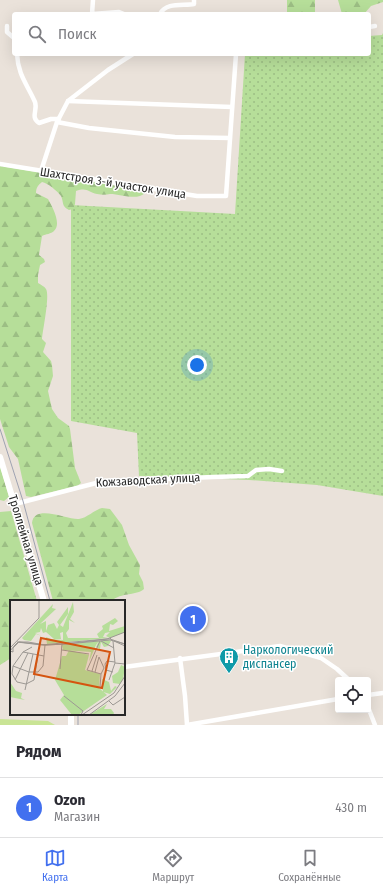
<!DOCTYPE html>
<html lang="ru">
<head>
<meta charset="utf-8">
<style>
	body { margin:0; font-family:"Fira Sans Condensed",sans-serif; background:#f2f2f3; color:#2b2b33 }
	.controls { position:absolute; right:12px; bottom:12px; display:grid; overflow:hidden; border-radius:4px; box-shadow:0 4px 16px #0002 }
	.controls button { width:36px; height:36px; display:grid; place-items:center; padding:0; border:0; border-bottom:1px solid #e1e1e2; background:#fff; color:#2b2b33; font:20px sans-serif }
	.you { position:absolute; left:197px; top:365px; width:14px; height:14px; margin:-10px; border:3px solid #fff; border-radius:50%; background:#1a73e8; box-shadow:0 0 0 6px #1a73e833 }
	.badge { display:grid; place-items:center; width:26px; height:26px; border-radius:50%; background:#4270ef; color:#fff; font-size:13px; font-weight:700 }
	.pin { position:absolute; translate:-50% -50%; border:2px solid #fff; box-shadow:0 1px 4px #0006 }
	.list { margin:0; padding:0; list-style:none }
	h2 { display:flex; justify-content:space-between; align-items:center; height:52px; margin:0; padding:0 16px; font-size:17px }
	h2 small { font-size:13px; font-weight:400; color:#7c7c81 }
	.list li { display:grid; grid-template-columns:26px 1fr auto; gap:12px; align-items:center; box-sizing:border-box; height:60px; padding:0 16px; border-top:1px solid #e1e1e2 }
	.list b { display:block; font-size:15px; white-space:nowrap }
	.list p { margin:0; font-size:13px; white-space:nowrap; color:#7c7c81 }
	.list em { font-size:13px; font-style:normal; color:#7c7c81 }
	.icon { flex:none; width:22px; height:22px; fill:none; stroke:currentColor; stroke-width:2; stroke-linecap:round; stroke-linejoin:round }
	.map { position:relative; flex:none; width:383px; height:725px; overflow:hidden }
	.search { position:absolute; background:#fff; box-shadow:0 4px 16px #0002; left:12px; right:12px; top:12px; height:44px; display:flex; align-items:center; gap:10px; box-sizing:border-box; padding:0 14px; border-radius:4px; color:#7c7c81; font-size:15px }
	.sheet { height:112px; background:#fff }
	nav { display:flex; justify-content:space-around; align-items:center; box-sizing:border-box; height:56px; border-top:1px solid #e1e1e2; background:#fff; font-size:11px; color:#7c7c81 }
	nav a { display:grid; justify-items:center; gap:2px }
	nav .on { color:#4270ef }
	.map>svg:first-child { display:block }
	.grass { fill:url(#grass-dots) }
	.forest { fill:url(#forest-firs) }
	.pitch { fill:#c9e495 }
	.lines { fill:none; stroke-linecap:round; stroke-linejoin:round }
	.street { stroke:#fff; stroke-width:4.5 }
	.secondary { stroke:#fff; stroke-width:6 }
	.tram { stroke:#9ea2b1; stroke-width:1 }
	.labels { text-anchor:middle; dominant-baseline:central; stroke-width:3; stroke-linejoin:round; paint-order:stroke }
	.street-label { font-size:12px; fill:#282828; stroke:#fff }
	.culture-label { font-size:12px; fill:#0d838f; stroke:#fff; text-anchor:start }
	.inset-road { fill:none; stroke:#9c9893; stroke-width:1 }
	.view { fill:#d5540f; fill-opacity:0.15; stroke:#d5540f; stroke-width:2 }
	.inset-edge { fill:none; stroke:#282828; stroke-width:2 }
</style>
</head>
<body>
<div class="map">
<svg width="383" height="725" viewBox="0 0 383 725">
	<defs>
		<pattern id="grass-dots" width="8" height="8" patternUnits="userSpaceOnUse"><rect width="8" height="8" fill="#b6de99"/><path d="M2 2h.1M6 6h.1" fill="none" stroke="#9cbe84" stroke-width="1.8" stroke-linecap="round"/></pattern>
		<pattern id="forest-firs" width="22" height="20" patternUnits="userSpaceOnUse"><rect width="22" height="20" fill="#b6de99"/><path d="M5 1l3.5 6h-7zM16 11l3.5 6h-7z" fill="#9cbe84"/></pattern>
	</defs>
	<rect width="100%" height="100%" fill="#eae2da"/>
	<path class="grass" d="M383 33V496L317 485 249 480 139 476 137 433 71 421V205L235 214 245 54H369V36L382 35Z"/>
	<g class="forest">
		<rect x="287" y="0" width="28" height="14"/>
		<path d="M338 0H383V2L371 6 364 14H342Z"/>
		<path d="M0 166 79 179 144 191 145 193C137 201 121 194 110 194 106 195 102 195 97 194 88 192 87 187 76 191L75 204 73 209 69 210C61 206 64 202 61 196 57 191 48 183 42 182 38 185 36 188 36 193L48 199C52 206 62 224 54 231 51 234 46 234 42 236L39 255 44 259 45 262 40 265 38 275V283C41 285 44 286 46 289 50 295 43 329 42 339L46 343 43 352 51 361 52 365 53 376 48 391 52 409 58 418 69 426 70 429 75 468 81 483 77 486 31 497 26 496 18 459 9 447 0 419Z"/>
		<path d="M0 466 9 497 4 501 0 500Z"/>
		<path d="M102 508 110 509 122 525 129 545 140 565 139 574 143 582 144 589C136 596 122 592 111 601H53L32 523C34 503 68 520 79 519 87 518 94 510 102 508Z"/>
		<path d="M11 511 37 601H11V658L0 665V512Z"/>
	</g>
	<path class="pitch" d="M0 719 48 721 55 725H0Z"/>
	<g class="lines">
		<g class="street">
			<path d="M93 0 92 14 119 12 124 14"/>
			<path d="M160 14C166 2 183 6 194 4V0"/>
			<path d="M7 26V32L14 38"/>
			<path d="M369 27 375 26"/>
			<path d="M17 54C18 75 27 84 35 102 38 110 30 117 39 123L51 119H59"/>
			<path d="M68 101 232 107"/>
			<path d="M57 122 89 128 175 137 230 138"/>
			<path d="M0 164 197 196H226L236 54"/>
			<path d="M41 171 57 122 68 101 108 70 133 54"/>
			<path d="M15 504 100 482 213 477 248 476 256 470 269 469 282 471"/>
			<path d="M180 658 185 696 187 725"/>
			<path d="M124 667 280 646 321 658 337 669 349 680"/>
			<path d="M368 695 383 693"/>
			<path d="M368 707 375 725"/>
			<path d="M187 725 338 699"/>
		</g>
		<g class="secondary">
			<path d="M0 457 44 601"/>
			<path d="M71 714V725"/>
		</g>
		<g class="tram">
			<path d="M0 429 23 501 50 601"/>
			<path d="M78 714V725"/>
		</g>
	</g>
	<defs>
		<g id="building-pin" transform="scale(1)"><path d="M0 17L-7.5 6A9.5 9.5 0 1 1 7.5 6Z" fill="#0f9aa8" stroke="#fff"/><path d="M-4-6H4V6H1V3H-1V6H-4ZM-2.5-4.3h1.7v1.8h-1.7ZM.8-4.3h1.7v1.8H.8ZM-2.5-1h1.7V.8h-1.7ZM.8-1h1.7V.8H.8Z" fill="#fff"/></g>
	</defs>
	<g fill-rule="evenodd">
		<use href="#building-pin" x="229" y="657"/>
	</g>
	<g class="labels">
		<g class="street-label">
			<text transform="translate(113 183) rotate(9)">Шахтстроя 3-й участок улица</text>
			<text transform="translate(148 480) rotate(-3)">Кожзаводская улица</text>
			<text transform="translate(26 540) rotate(73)">Троллейная улица</text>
		</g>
		<g class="culture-label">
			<text x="243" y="650">Наркологический<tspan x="243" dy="14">диспансер</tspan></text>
		</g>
	</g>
	<g transform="translate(10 600)">
		<rect width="115" height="115" fill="#eae2da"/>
		<path d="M59 50 79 55 75 70 90 74 89 88 97 95 68 115H62L50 100 54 95 45 80 52 56H56Z" fill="#b6de99"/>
		<path d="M63 2 64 12 60 19 65 23 59 20V29L56 33 58 38H89L87 34 93 29 92 26 105 18 108 21 103 25 100 24 99 31 115 26V32L100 38 96 36 100 32 95 33 93 37 98 38 37 44 36 37 41 39 53 40V32L50 33 51 39H44L36 32 33 33 31 28 30 32 25 33 32 36 26 34 21 41 14 40 12 38 43 4 42 8 46 9 30 24 36 21V31L38 25 44 23 47 29 49 25 47 22 58 7V14L50 25 53 27ZM98 40 101 41 98 46 94 47 91 42 90 49 86 47 89 41 86 45 79 62 81 52 53 50 52 45ZM111 65 115 67 113 79 110 84 103 83 102 76 108 72ZM92 79 99 82 101 91 105 86 107 87 100 94 93 92ZM0 82 6 91 12 93 11 98 15 100 0 97ZM97 104 94 109H101L104 113 103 115H79Z" fill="#b6de99"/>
		<path class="inset-road" d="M100 38 103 41 105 63 115 64M91 41 104 48M104 41 115 46M7 42 32 45 52 43 97 39 115 32M115 44 100 39H97L56 44 35 45 18 42H8L5 45 0 51 3 52V48L9 42 35 45 56 44 100 40 115 44M22 47 13 52 3 66 2 74 7 82 16 84 24 80 28 55M0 48 29 18V0M52 50 79 54M13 52 34 56M89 57 94 68 91 74M3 66 19 72H28L33 66 35 45M50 69 52 43M82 71 87 55M85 72 89 57M103 72 96 70 95 64 97 61 105 62M5 80 18 53M99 80 105 63M90 87 91 74 77 70 90 41M15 90 23 54M54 96 73 111 71 115M99 101 103 105 115 97M72 115 104 93 115 76M79 115 105 96 115 83"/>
		<path class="view" d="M31 38 100 52 92 88 24 74Z"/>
		<rect width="115" height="115" class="inset-edge"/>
	</g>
</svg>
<div class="controls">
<button><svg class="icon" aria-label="locate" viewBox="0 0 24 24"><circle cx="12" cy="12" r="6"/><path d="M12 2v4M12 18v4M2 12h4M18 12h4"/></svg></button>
</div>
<div class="you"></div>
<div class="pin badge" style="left:193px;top:619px">1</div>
<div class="search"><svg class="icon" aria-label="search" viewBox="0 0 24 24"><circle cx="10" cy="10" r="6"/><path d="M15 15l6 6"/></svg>Поиск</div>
</div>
<section class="sheet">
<h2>Рядом<small></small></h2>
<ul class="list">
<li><span class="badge">1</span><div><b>Ozon</b><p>Магазин</p></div><em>430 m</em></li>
</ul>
</section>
<nav>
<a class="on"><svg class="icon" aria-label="map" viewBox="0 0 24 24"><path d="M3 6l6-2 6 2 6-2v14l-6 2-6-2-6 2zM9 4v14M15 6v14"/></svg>Карта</a>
<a><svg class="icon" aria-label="directions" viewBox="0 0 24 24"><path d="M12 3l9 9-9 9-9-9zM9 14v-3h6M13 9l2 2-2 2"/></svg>Маршрут</a>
<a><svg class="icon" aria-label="saved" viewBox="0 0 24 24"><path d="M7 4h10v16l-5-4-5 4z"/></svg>Сохранённые</a>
</nav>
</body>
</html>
